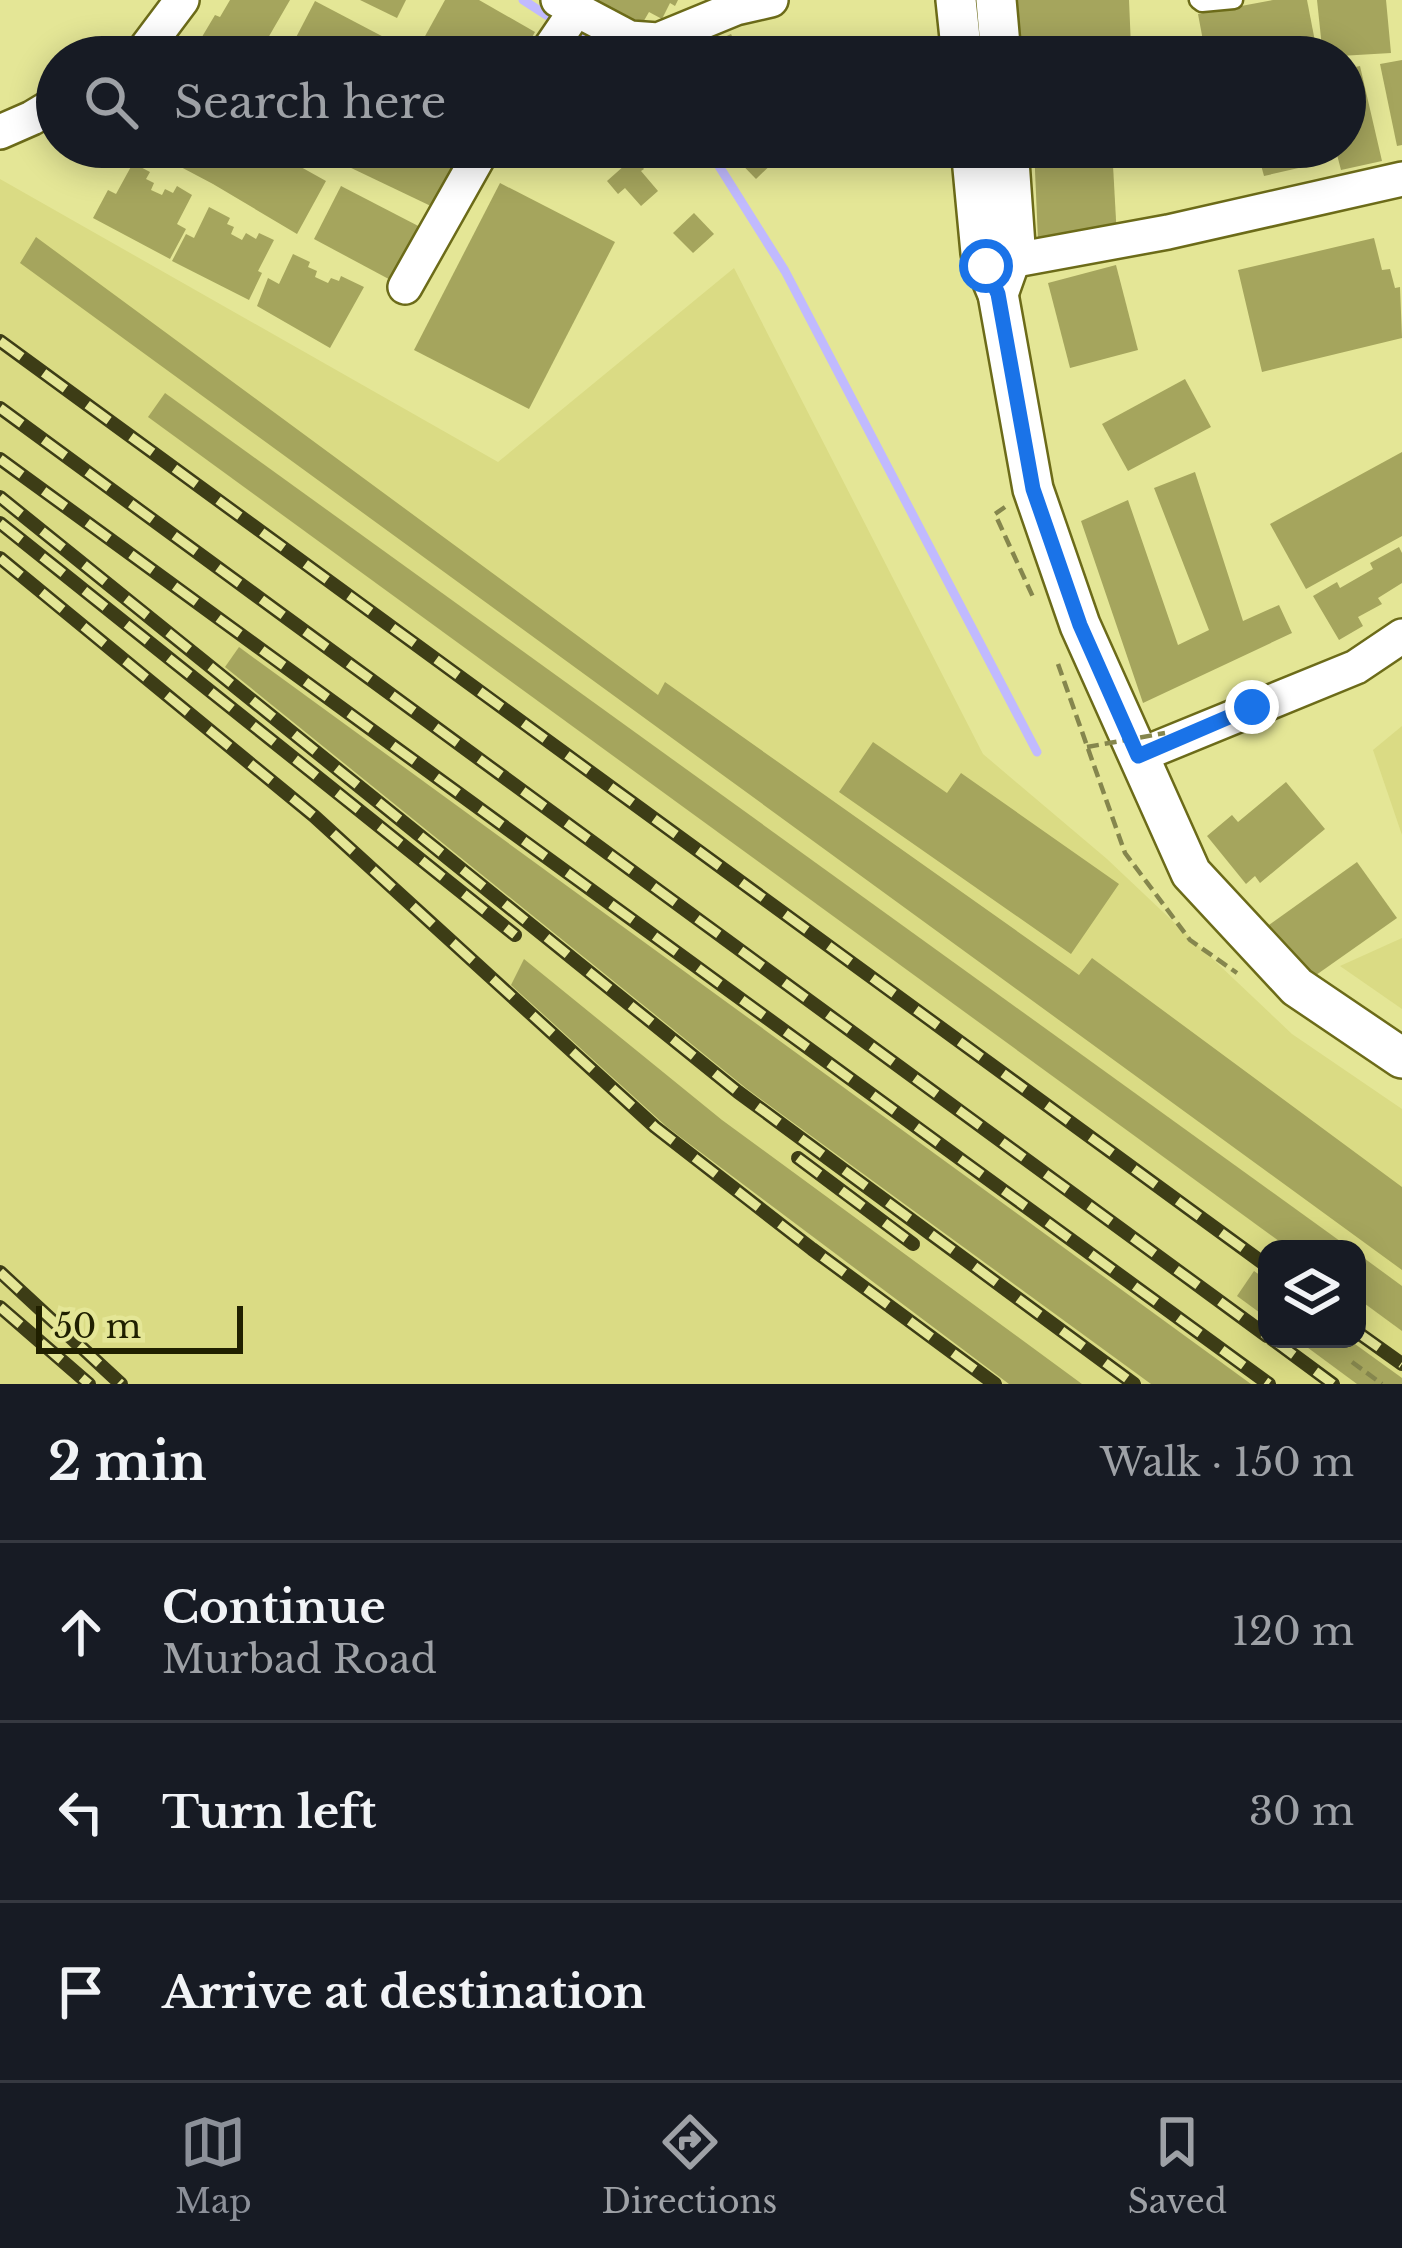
<!DOCTYPE html>
<html lang="en">
<head>
<meta charset="utf-8">
<style>
	body { margin:0; font-family:"Libre Baskerville",serif; background:#20242c; color:#f1f3f6 }
	.controls { position:absolute; right:36px; bottom:36px; display:grid; overflow:hidden; border-radius:24px; box-shadow:0 6px 30px #0003 }
	.controls button { width:108px; height:108px; display:grid; place-items:center; padding:0; border:0; border-bottom:3px solid #363941; background:#171b24; color:#f1f3f6; font:60px sans-serif }
	.scale { position:absolute; left:36px; bottom:30px; width:207px; box-sizing:border-box; padding-left:12px; border:6px solid #202000; border-top:0; font-size:33px; line-height:42px; white-space:nowrap; color:#202000; -webkit-text-stroke:9px #e4e696; paint-order:stroke }
	.stop { position:absolute; width:36px; height:36px; margin:-27px; border:9px solid #1a73e8; border-radius:50%; background:#fff }
	.stop.end { background:#1a73e8; border-color:#fff; box-shadow:0 3px 12px #0008 }
	.list { margin:0; padding:0; list-style:none }
	h2 { display:flex; justify-content:space-between; align-items:center; height:156px; margin:0; padding:0 48px; font-size:51px }
	h2 small { font-size:39px; font-weight:400; color:#9ea1a6 }
	.list li { display:grid; grid-template-columns:78px 1fr auto; gap:36px; align-items:center; box-sizing:border-box; height:180px; padding:0 48px; border-top:3px solid #363941 }
	.list b { display:block; font-size:45px; white-space:nowrap }
	.list p { margin:0; font-size:39px; white-space:nowrap; color:#9ea1a6 }
	.list em { font-size:39px; font-style:normal; color:#9ea1a6 }
	.icon { flex:none; width:66px; height:66px; fill:none; stroke:currentColor; stroke-width:2; stroke-linecap:round; stroke-linejoin:round }
	.map { position:relative; flex:none; width:1402px; height:1384px; overflow:hidden }
	.search { position:absolute; background:#171b24; box-shadow:0 6px 30px #0003; left:36px; right:36px; top:36px; height:132px; display:flex; align-items:center; gap:30px; box-sizing:border-box; padding:0 42px; border-radius:66px; color:#9ea1a6; font-size:45px }
	.sheet { height:696px; background:#171b24 }
	nav { display:flex; justify-content:space-around; align-items:center; box-sizing:border-box; height:168px; border-top:3px solid #363941; background:#171b24; font-size:33px; color:#9ea1a6 }
	nav a { display:grid; justify-items:center; gap:6px }
	nav .on { color:#8c9099 }
	.map>svg:first-child { display:block }
	.built { fill:#dadb84; fill-rule:evenodd }
	.lines { fill:none; stroke-linecap:round; stroke-linejoin:round }
	.stream { stroke:#c1bafe; stroke-width:9 }
	.building { fill:#a5a55d }
	.service-casing { stroke:#6c6b19; stroke-width:21 }
	.minor-casing { stroke:#6c6b19; stroke-width:38 }
	.tertiary-casing { stroke:#6c6b19; stroke-width:44 }
	.path { stroke:#85864d; stroke-width:4.5; stroke-dasharray:12 6; stroke-linecap:butt }
	.service { stroke:#fff; stroke-width:16 }
	.minor { stroke:#fff; stroke-width:33 }
	.tertiary { stroke:#fff; stroke-width:39 }
	.rail-casing { stroke:#3d3d16; stroke-width:14 }
	.rail { stroke:#e4e696; stroke-width:9; stroke-dasharray:27; stroke-linecap:butt }
	.path-bridge { stroke:#85864d; stroke-width:4.5; stroke-dasharray:12 6; stroke-linecap:butt }
	.route { stroke:#1a73e8; stroke-width:15 }
</style>
</head>
<body>
<div class="map">
<svg width="1402" height="1384" viewBox="0 0 1402 1384">
	<rect width="100%" height="100%" fill="#e4e696"/>
	<g class="built">
		<path d="M0 179 498 462 734 268 983 754 1107 859 1292 1034 1402 1109V1384H0ZM1267 1249H1357V1339H1267Z"/>
		<path d="M1402 726V835L1373 750Z"/>
		<path d="M1402 938V1009L1340 966Z"/>
	</g>
	<g class="lines">
		<g class="stream">
			<path d="M523 0 557 22"/>
			<path d="M572 32 606 57"/>
			<path d="M707 147 785 271 1037 752"/>
		</g>
	</g>
	<g class="building">
		<path d="M230 0H290L257 57H190L215 15 220 17Z"/>
		<path d="M360 0H406L397 18Z"/>
		<path d="M445 0H479L535 32 521 57H457L424 38Z"/>
		<path d="M596 0H678L675 6 670 3 662 19 649 12 642 24Z"/>
		<path d="M1013 0H1129L1131 47 1081 50 1082 57H1016Z"/>
		<path d="M1273 0H1307L1318 57H1206L1198 14Z"/>
		<path d="M1317 0H1386L1391 53 1323 57Z"/>
		<path d="M315 1 397 44 391 57H309L291 47Z"/>
		<path d="M731 34 742 57H681Z"/>
		<path d="M1402 60V145L1397 146 1380 64Z"/>
		<path d="M1360 66 1382 161 1341 170 1335 147H1345V69Z"/>
		<path d="M143 147H232L227 158 234 147H265L326 181 297 234 213 184Z"/>
		<path d="M305 147H353L343 167Z"/>
		<path d="M356 147H412L454 167 435 208 347 166Z"/>
		<path d="M586 147H625L603 166Z"/>
		<path d="M725 147H770L779 157 756 179Z"/>
		<path d="M1034 147H1112L1117 238 1038 241Z"/>
		<path d="M1256 147H1298L1303 167 1264 176Z"/>
		<path d="M634 157 644 169 641 171 658 191 641 206 625 188 618 194 607 181Z"/>
		<path d="M133 163 150 172 146 179 154 183 151 190 162 195 165 189 173 193 177 186 192 195 177 224 186 229 170 259 93 218 108 190 116 194Z"/>
		<path d="M500 183 615 242 529 409 414 350Z"/>
		<path d="M341 186 426 230 398 284 314 239Z"/>
		<path d="M209 207 230 218 227 224 234 227 231 234 242 240 246 233 256 239 259 233 274 240 258 271 262 273 249 300 172 261 186 234 194 238Z"/>
		<path d="M694 213 714 234 693 253 673 233Z"/>
		<path d="M36 237 658 695 665 682 1079 975 1092 958 1402 1187V1270L20 263Z"/>
		<path d="M1374 238 1382 270 1390 269 1395 288 1400 287 1402 338 1262 372 1238 270Z"/>
		<path d="M293 254 310 262 308 267 317 271 315 277 328 283 331 278 339 281 341 276 364 287 330 348 257 306 268 278 279 284Z"/>
		<path d="M1116 265 1138 350 1070 368 1048 283Z"/>
		<path d="M1185 379 1211 427 1128 471 1102 424Z"/>
		<path d="M165 393 1351 1249H1290L148 417Z"/>
		<path d="M1402 452V536L1306 589 1270 524Z"/>
		<path d="M1195 472 1243 621 1279 605 1292 633 1143 703 1081 521 1128 500 1178 645 1209 630 1154 488Z"/>
		<path d="M1399 547 1402 553V583L1378 598 1382 604 1358 617 1363 626 1339 640 1313 596 1337 582 1340 588 1373 569 1370 563Z"/>
		<path d="M239 647 1251 1384H1151L747 1089 225 667Z"/>
		<path d="M873 742 947 793 961 773 1119 884 1071 954 839 792Z"/>
		<path d="M1286 782 1325 829 1260 883 1255 876 1246 884 1207 836 1232 815 1238 822Z"/>
		<path d="M1357 862 1397 918 1309 980 1269 925Z"/>
		<path d="M524 959 722 1120 1082 1384H1009L667 1127 511 985Z"/>
		<path d="M1357 1253 1402 1286V1331L1357 1298Z"/>
		<path d="M1254 1271 1267 1280V1318L1237 1296Z"/>
		<path d="M1296 1339H1348L1402 1378V1384H1357Z"/>
	</g>
	<g class="lines">
		<g class="service-casing">
			<path id="service" d="M1198 0 1202 3 1234 0"/>
		</g>
		<g class="minor-casing">
			<g id="minor">
				<path d="M558 0 630 38 658 40 736 8 771 0"/>
				<path d="M134 57 143 52 182 0"/>
				<path d="M544 57 576 10"/>
				<path d="M0 132 32 118 57 103"/>
				<path d="M988 265 1168 232 1402 179"/>
				<path d="M405 287 484 147"/>
				<path d="M1138 756 1356 667 1402 636"/>
			</g>
		</g>
		<g class="tertiary-casing">
			<g id="tertiary">
				<path d="M956 0 962 57"/>
				<path d="M996 0 1001 57"/>
				<path d="M971 147 981 253 998 294 1033 489 1080 625 1191 873 1297 987 1402 1058"/>
				<path d="M998 294 1015 246 1008 147"/>
			</g>
		</g>
		<g class="path">
			<path d="M1005 507 995 514 1033 597"/>
			<path d="M1058 664 1125 853 1190 940 1237 973"/>
			<path d="M1352 1362 1382 1384"/>
		</g>
		<use href="#service" class="service"/>
		<use href="#minor" class="minor"/>
		<use href="#tertiary" class="tertiary"/>
		<g class="rail-casing">
			<g id="rail">
				<path d="M0 341 1267 1266"/>
				<path d="M0 408 1267 1336"/>
				<path d="M0 459 1269 1384"/>
				<path d="M0 497 738 1092 1134 1384"/>
				<path d="M0 523 515 935"/>
				<path d="M0 558 314 816 655 1127 812 1249 995 1384"/>
				<path d="M798 1158 913 1244"/>
				<path d="M0 1272 121 1384"/>
				<path d="M0 1307 89 1384"/>
				<path d="M1357 1332 1402 1364"/>
				<path d="M1272 1339 1333 1384"/>
			</g>
		</g>
		<use href="#rail" class="rail"/>
		<path class="path-bridge" d="M1087 747 1165 733"/>
	</g>
	<g class="lines">
		<path class="route" d="M986 266 998 294 1033 489 1080 625 1138 756 1252 707"/>
	</g>
</svg>
<div class="controls">
<button><svg class="icon" aria-label="layers" viewBox="0 0 24 24"><path d="M12 4l9 5-9 5-9-5zM3 14l9 5 9-5"/></svg></button>
</div>
<div class="scale">50 m</div>
<div class="stop" style="left:986px;top:266px"></div>
<div class="stop end" style="left:1252px;top:707px"></div>
<div class="search"><svg class="icon" aria-label="search" viewBox="0 0 24 24"><circle cx="10" cy="10" r="6"/><path d="M15 15l6 6"/></svg>Search here</div>
</div>
<section class="sheet">
<h2>2 min<small>Walk · 150 m</small></h2>
<ul class="list">
<li><svg class="icon" aria-label="ahead" viewBox="0 0 24 24"><path d="M12 20V5M6 11l6-6 6 6"/></svg><div><b>Continue</b><p>Murbad Road</p></div><em>120 m</em></li>
<li><svg class="icon" aria-label="left" viewBox="0 0 24 24"><path d="M17 20v-9H6M10 6l-5 5 5 5"/></svg><div><b>Turn left</b></div><em>30 m</em></li>
<li><svg class="icon" aria-label="arrive" viewBox="0 0 24 24"><path d="M6 21V4h12l-3 4 3 4H6"/></svg><div><b>Arrive at destination</b></div></li>
</ul>
</section>
<nav>
<a class="on"><svg class="icon" aria-label="map" viewBox="0 0 24 24"><path d="M3 6l6-2 6 2 6-2v14l-6 2-6-2-6 2zM9 4v14M15 6v14"/></svg>Map</a>
<a><svg class="icon" aria-label="directions" viewBox="0 0 24 24"><path d="M12 3l9 9-9 9-9-9zM9 14v-3h6M13 9l2 2-2 2"/></svg>Directions</a>
<a><svg class="icon" aria-label="saved" viewBox="0 0 24 24"><path d="M7 4h10v16l-5-4-5 4z"/></svg>Saved</a>
</nav>
</body>
</html>
